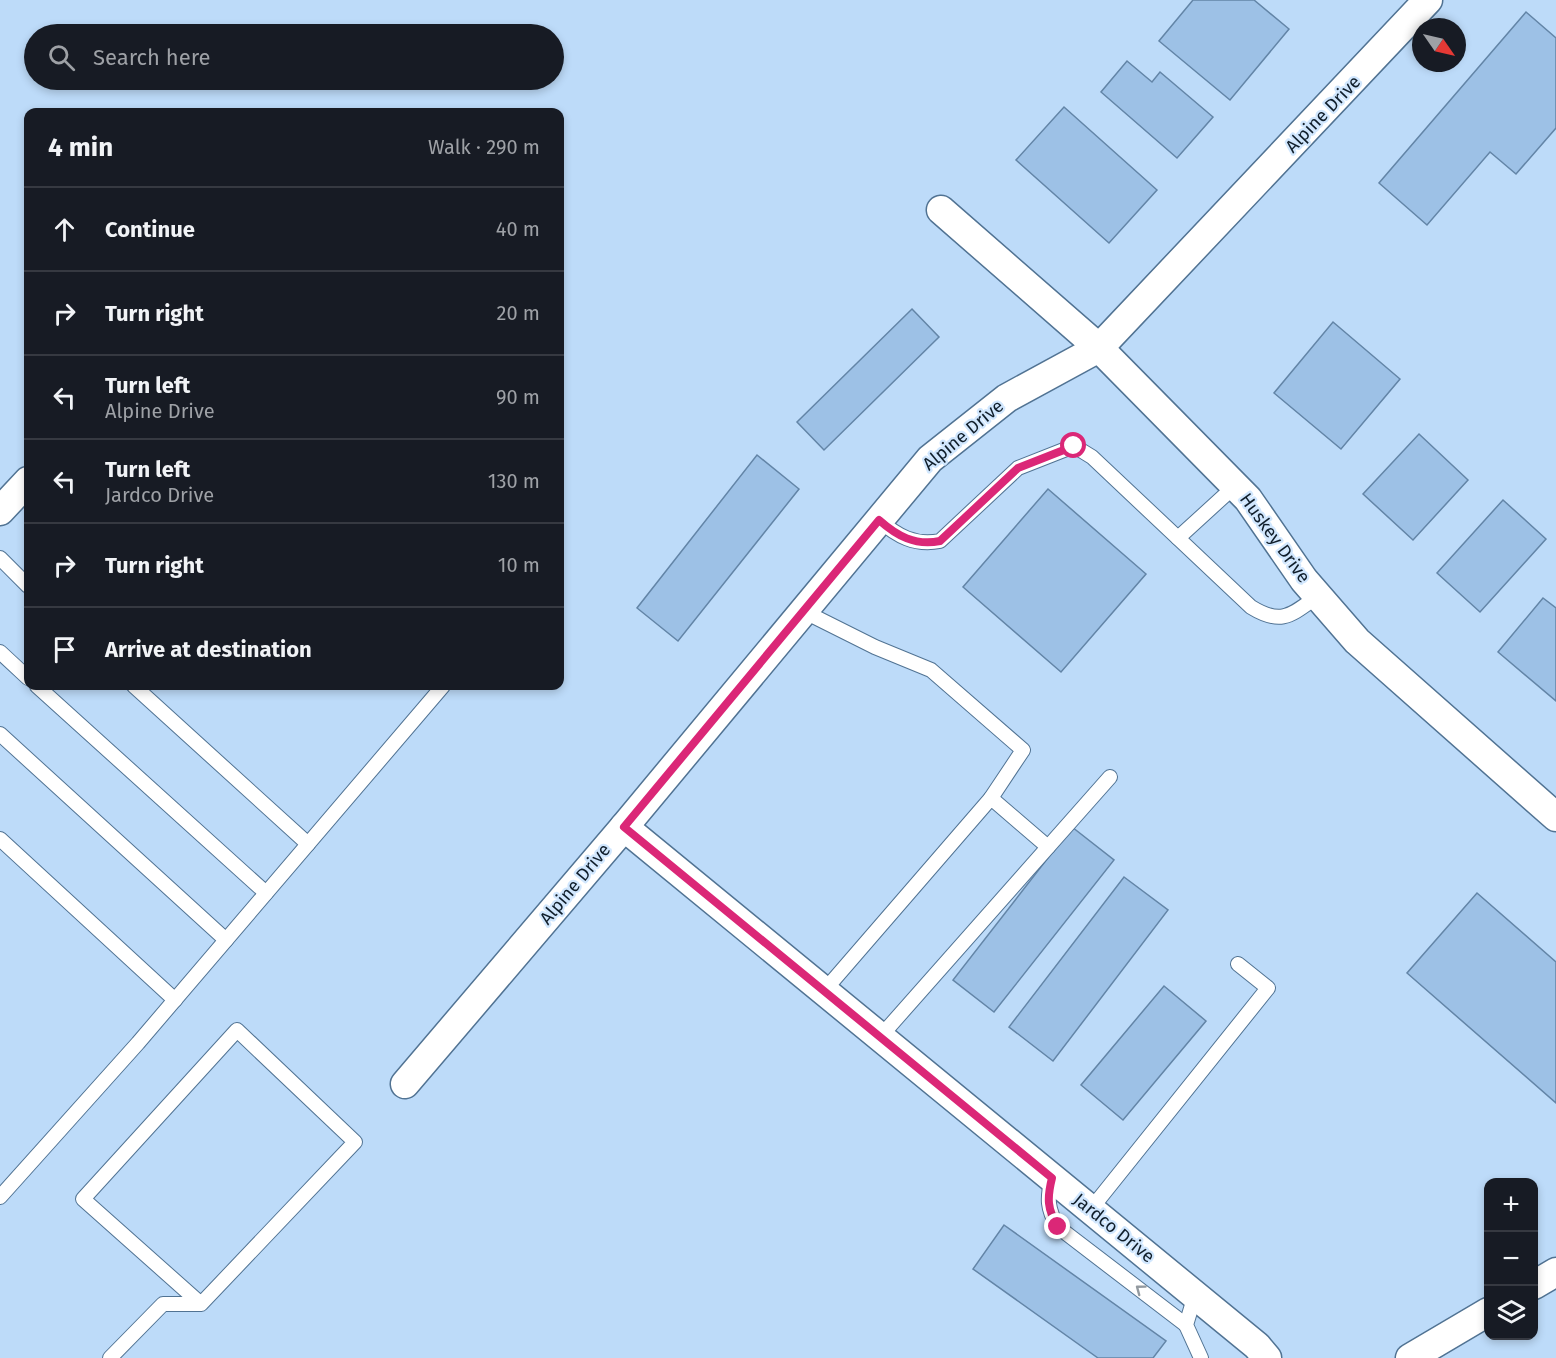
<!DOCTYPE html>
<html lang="en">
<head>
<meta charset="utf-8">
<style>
	body { margin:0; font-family:"Fira Sans",sans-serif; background:#242831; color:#f1f3f6 }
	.controls { position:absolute; right:18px; bottom:18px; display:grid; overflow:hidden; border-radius:12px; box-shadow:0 3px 9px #0003 }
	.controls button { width:54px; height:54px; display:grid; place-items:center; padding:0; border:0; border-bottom:2px solid #363941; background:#171b24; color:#f1f3f6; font:30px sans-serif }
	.compass { position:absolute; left:1412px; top:18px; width:54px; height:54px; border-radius:50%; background:#171b24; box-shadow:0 3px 9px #0003; rotate:124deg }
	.stop { position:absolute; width:18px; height:18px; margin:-14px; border:4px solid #db2777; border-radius:50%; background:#fff }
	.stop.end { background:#db2777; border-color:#fff; box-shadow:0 2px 6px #0008 }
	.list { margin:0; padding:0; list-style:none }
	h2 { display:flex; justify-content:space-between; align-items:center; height:78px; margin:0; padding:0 24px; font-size:26px }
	h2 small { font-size:20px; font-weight:400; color:#9ea1a6 }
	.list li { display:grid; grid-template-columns:39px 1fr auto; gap:18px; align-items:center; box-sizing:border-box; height:84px; padding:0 24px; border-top:2px solid #363941 }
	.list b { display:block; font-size:22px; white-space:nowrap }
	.list p { margin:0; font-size:20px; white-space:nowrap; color:#9ea1a6 }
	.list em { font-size:20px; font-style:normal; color:#9ea1a6 }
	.icon { flex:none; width:33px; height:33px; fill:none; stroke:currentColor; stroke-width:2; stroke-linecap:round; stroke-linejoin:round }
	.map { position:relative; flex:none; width:1556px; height:1358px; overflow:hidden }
	.search { position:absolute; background:#171b24; box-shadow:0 3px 9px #0003; left:24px; top:24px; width:540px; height:66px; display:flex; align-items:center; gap:15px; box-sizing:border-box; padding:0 21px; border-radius:33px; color:#9ea1a6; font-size:22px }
	.panel { position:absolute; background:#171b24; box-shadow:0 3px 9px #0003; left:24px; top:108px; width:540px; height:582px; border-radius:12px }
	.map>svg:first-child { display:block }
	.building { fill:#9dc1e6; stroke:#6385a7; stroke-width:1.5 }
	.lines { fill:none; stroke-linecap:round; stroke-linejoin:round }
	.lane-casing { stroke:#517393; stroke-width:16 }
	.street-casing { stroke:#517393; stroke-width:31 }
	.lane { stroke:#fff; stroke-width:14 }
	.street { stroke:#fff; stroke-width:28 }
	.oneway { stroke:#939aa0 }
	.route { stroke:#db2777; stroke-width:8 }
	.labels { text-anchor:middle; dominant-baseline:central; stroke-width:4.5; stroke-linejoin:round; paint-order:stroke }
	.street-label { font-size:18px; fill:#101e2b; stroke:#d1e7fe }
</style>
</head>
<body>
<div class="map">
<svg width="1556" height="1358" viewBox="0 0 1556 1358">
	<rect width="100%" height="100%" fill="#bddbf9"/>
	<g class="building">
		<path d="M1193 0H1254L1289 29 1230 100 1159 41Z"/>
		<path d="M1526 12 1556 38V128L1516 174 1490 152 1427 225 1379 183Z"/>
		<path d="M1127 61 1152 82 1160 72 1213 117 1177 158 1101 92Z"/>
		<path d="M1064 107 1157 190 1109 243 1016 160Z"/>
		<path d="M912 309 939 337 824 450 797 422Z"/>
		<path d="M1333 322 1400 379 1341 449 1274 393Z"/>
		<path d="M1419 434 1468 480 1413 540 1363 494Z"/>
		<path d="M757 455 799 489 678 641 637 608Z"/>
		<path d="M1048 489 1146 574 1061 672 963 587Z"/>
		<path d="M1503 500 1546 539 1480 612 1437 573Z"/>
		<path d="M1543 598 1556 608V701L1498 652Z"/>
		<path d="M1072 827 1114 860 994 1012 953 980Z"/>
		<path d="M1124 877 1168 910 1053 1061 1009 1027Z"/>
		<path d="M1477 893 1556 962V1103L1407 973Z"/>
		<path d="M1164 986 1206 1021 1123 1120 1081 1085Z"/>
		<path d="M1004 1225 1166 1341 1153 1358H1098L973 1269Z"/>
	</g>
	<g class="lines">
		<g class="lane-casing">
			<g id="lane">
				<path d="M879 520C897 536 915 546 940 541L1018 468 1074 446 1092 457 1251 607C1282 626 1291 615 1318 596"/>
				<path d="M1178 538 1235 486"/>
				<path d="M0 558 28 586"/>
				<path d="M803 611 875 647 931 670 1023 750 991 798"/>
				<path d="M0 652 28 678"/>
				<path d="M37 686 266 893"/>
				<path d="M134 686 308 844"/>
				<path d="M0 734 226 940"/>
				<path d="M0 839 175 1000"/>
				<path d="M824 991 991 798 1048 847"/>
				<path d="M880 1037 1110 777"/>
				<path d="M1052 1178C1047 1198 1047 1209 1058 1227L1186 1325"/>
				<path d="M0 1197 138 1043 443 686"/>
				<path d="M1091 1209 1268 988 1238 964"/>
				<path d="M1195 1295 1186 1325 1201 1358"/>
				<path d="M110 1358 163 1304H201L355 1142 237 1030 83 1199 201 1304"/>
			</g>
		</g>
		<g class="street-casing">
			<g id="street">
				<path d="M941 210 1099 348 1248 499 1304 580 1357 641 1556 817"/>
				<path d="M0 511 28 481"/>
				<path d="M624 827 1257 1346 1267 1358"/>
				<path d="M405 1084 624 827 930 459 1007 398 1099 348 1428 0"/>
				<path d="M1534 1285 1556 1272"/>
				<path d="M1410 1358 1488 1312"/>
			</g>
		</g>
		<use href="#lane" class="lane"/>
		<use href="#street" class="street"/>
	</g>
	<defs><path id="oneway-chevron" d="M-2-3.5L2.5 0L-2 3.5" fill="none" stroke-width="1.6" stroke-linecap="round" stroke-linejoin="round" transform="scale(1.5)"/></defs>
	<use class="oneway" href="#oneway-chevron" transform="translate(1140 1289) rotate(-143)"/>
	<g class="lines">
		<path class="route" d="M1058 1227C1047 1209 1047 1198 1052 1178L624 827 879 520C897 536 915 546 940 541L1018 468 1074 446"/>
	</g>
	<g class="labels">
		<g class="street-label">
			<text transform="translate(1323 114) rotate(-46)">Alpine Drive</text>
			<text transform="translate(963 435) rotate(-40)">Alpine Drive</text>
			<text transform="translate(1275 538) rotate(54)">Huskey Drive</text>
			<text transform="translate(575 884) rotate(-50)">Alpine Drive</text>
			<text transform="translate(1114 1228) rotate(39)">Jardco Drive</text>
		</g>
	</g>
</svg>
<div class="controls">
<button>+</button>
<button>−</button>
<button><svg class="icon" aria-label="layers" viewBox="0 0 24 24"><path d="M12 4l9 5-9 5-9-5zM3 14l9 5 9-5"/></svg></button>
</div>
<svg class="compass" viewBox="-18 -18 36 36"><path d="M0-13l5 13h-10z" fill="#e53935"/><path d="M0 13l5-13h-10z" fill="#9ea1a6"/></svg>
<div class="stop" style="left:1074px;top:446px"></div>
<div class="stop end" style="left:1058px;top:1227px"></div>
<div class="search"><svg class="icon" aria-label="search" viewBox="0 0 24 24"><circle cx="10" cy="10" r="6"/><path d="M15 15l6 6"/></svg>Search here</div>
<section class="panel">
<h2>4 min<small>Walk · 290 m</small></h2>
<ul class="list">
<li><svg class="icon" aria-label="ahead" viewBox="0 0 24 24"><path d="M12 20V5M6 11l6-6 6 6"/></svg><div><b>Continue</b></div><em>40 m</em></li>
<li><svg class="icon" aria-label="right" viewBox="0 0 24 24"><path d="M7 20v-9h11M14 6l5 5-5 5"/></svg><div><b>Turn right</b></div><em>20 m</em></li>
<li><svg class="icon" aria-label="left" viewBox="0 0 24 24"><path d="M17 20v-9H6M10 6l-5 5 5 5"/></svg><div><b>Turn left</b><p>Alpine Drive</p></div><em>90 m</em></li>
<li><svg class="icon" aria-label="left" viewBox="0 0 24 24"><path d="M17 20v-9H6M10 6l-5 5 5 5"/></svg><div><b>Turn left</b><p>Jardco Drive</p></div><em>130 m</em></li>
<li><svg class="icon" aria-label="right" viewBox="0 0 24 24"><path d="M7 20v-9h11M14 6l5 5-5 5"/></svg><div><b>Turn right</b></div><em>10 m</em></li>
<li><svg class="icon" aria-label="arrive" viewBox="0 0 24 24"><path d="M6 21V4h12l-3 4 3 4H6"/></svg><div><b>Arrive at destination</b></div></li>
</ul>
</section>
</div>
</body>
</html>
